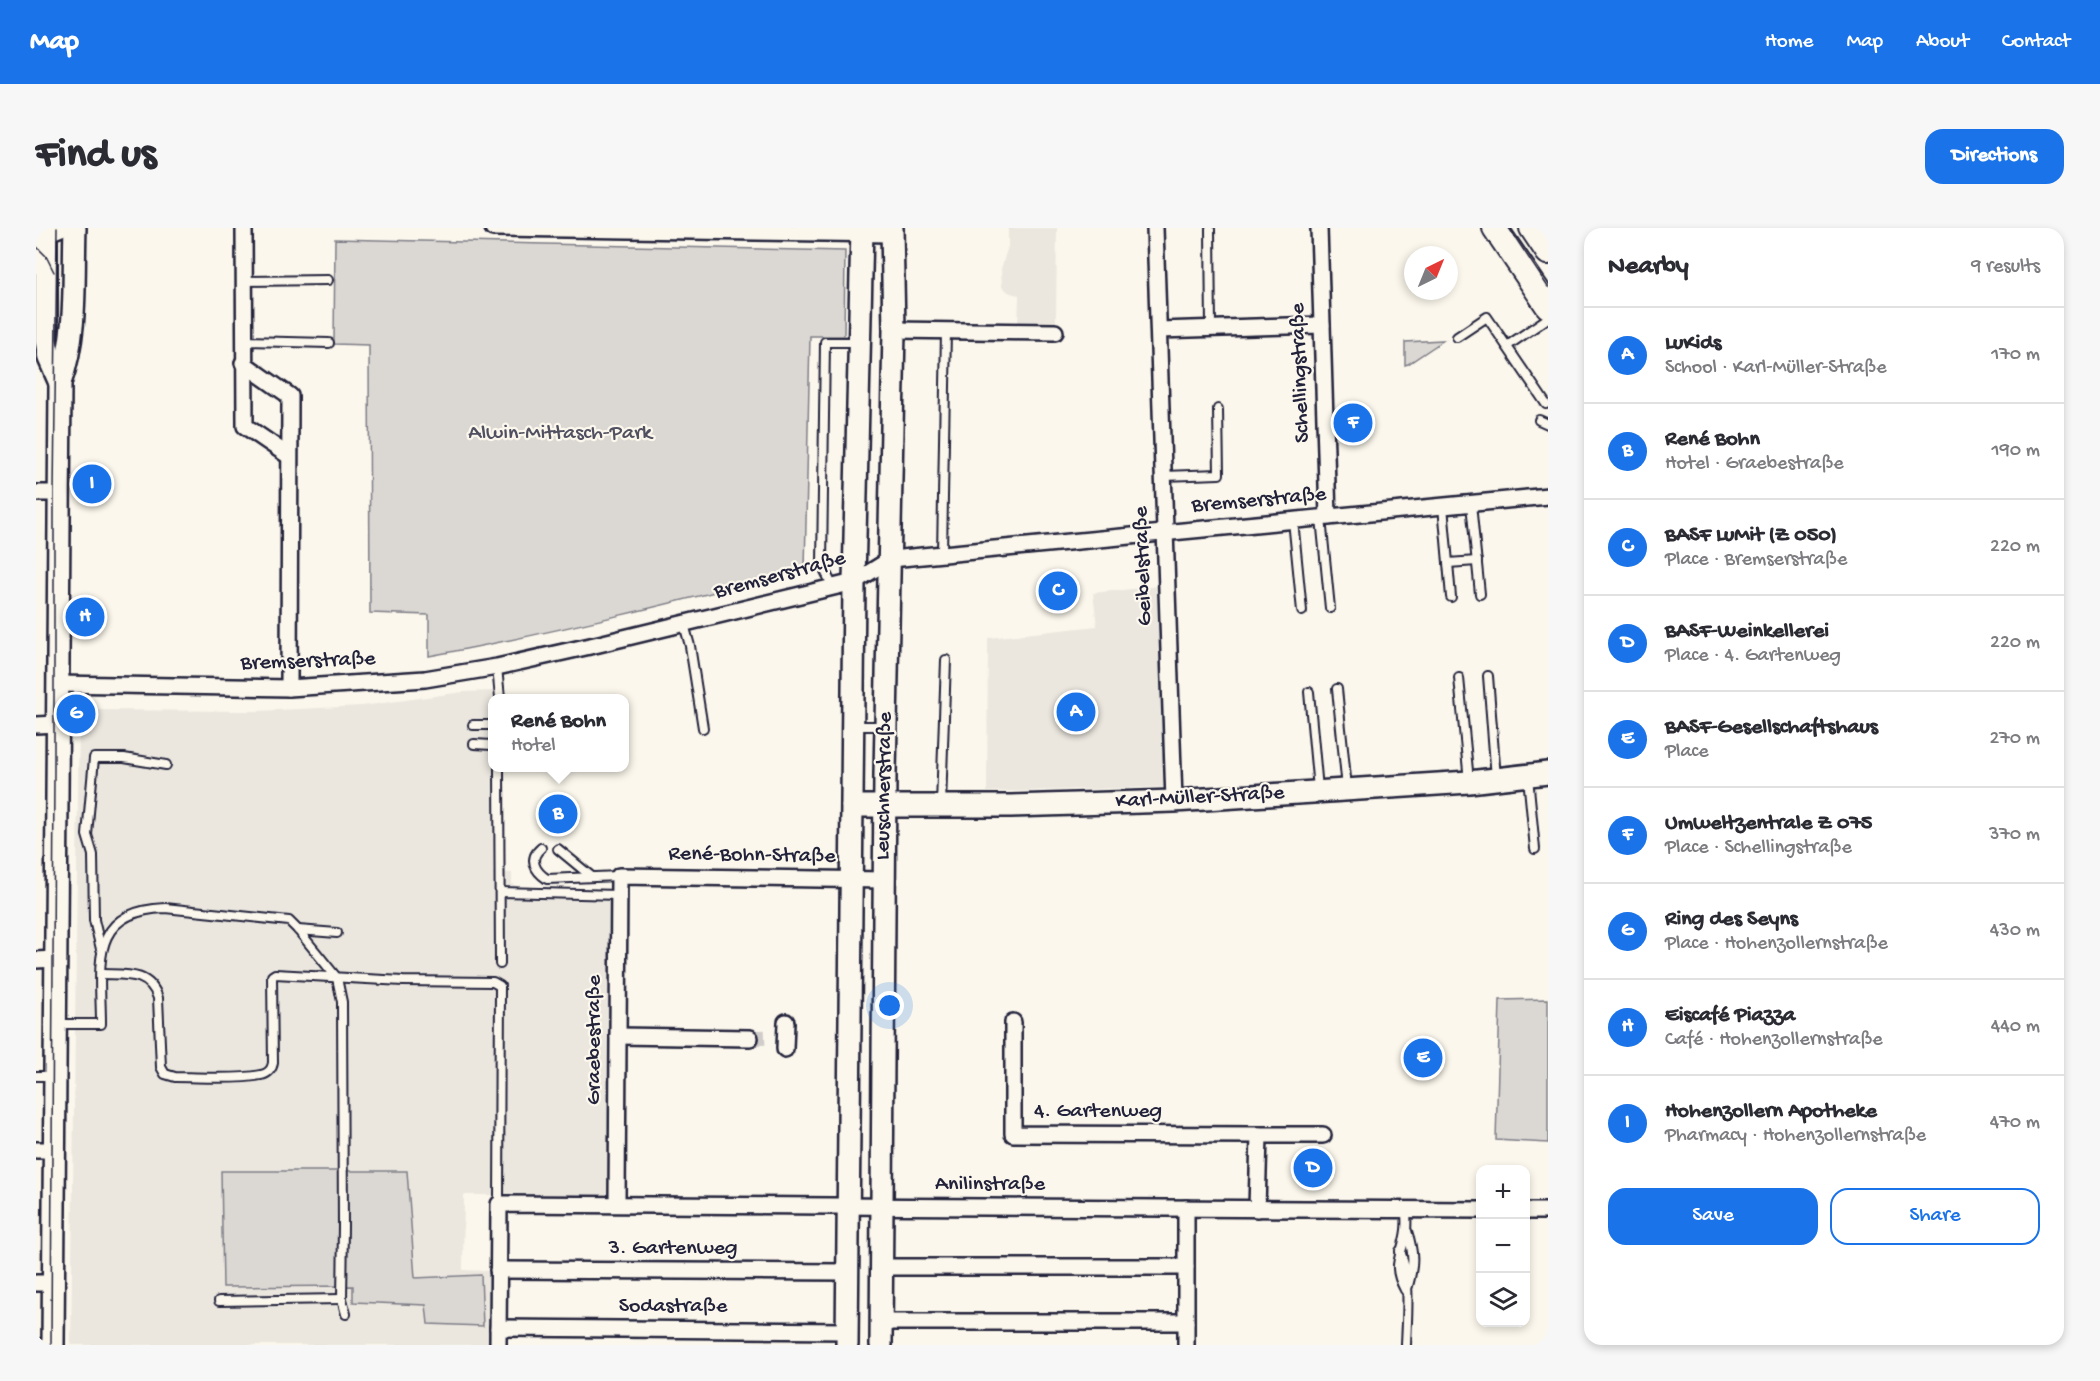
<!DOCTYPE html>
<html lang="en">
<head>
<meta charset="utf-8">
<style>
	body { margin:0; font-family:"Gochi Hand",sans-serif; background:#f7f7f7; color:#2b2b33 }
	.controls { position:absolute; right:18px; bottom:18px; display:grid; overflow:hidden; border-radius:12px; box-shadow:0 3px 9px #0003 }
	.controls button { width:54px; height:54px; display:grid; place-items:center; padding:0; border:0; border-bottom:2px solid #e1e1e2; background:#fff; color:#2b2b33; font:30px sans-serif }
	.compass { position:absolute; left:1368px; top:18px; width:54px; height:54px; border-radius:50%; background:#fff; box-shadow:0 3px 9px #0003; rotate:43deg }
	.you { position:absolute; left:854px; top:778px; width:21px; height:21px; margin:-15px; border:4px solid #fff; border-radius:50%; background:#1a73e8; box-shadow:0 0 0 9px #1a73e833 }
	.badge { display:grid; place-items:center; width:39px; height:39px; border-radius:50%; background:#1a73e8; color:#fff; font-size:20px; font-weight:700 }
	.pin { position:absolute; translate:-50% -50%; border:3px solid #fff; box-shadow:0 2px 6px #0006 }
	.popup { position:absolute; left:452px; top:466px; width:141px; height:78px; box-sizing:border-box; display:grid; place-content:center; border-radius:12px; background:#fff; filter:drop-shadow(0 2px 4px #0005); font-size:20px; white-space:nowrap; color:#7c7c81 }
	.popup b { font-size:22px; color:#2b2b33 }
	.popup::after { content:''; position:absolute; left:50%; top:100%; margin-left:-12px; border:12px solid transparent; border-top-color:#fff }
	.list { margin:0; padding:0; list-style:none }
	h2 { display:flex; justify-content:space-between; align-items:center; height:78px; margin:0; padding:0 24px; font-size:26px }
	h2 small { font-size:20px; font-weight:400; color:#7c7c81 }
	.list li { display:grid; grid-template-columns:39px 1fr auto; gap:18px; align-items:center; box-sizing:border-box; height:96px; padding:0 24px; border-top:2px solid #e1e1e2 }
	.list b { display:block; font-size:22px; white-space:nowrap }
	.list p { margin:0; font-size:20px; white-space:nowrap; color:#7c7c81 }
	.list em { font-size:20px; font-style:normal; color:#7c7c81 }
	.actions { display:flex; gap:12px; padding:18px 24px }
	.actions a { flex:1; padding:14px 0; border:2px solid #1a73e8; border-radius:18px; text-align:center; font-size:21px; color:#1a73e8 }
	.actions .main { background:#1a73e8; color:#fff }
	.icon { flex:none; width:33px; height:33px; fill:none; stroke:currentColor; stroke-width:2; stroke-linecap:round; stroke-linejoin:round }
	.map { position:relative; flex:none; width:1512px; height:1117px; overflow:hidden; border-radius:18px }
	header { display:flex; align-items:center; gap:36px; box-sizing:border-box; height:84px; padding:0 30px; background:#1a73e8; color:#fff }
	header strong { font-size:28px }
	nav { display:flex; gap:33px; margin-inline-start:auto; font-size:21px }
	.intro { display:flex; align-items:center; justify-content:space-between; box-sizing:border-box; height:144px; padding:0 36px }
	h1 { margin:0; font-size:42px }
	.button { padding:15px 27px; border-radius:18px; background:#1a73e8; color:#fff; font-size:21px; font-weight:700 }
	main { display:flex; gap:36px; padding:0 36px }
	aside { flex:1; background:#fff; border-radius:18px; box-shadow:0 3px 9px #0003 }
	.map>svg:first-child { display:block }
	.built { fill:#ebe7df }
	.green { fill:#dbd8d3; stroke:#7e7d87; stroke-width:1.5 }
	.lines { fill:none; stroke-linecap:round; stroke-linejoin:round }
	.street-tunnel { stroke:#d0ccc9; stroke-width:15; stroke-dasharray:15 8; stroke-linecap:butt }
	.lane-casing { stroke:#22223b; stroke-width:12 }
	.street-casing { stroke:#22223b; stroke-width:20 }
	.secondary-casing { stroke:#22223b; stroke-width:26 }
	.primary-casing { stroke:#22223b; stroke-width:28 }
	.lane { stroke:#fbf7ec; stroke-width:8 }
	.street { stroke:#fbf7ec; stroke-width:15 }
	.secondary { stroke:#fbf7ec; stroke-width:21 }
	.primary { stroke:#fbf7ec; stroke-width:24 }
	.tram { stroke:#22223b; stroke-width:1.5 }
	.labels { text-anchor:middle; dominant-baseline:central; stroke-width:4.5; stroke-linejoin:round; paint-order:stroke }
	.street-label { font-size:22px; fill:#22223b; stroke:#fbf7ec }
	.park-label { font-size:22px; fill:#505061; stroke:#fbf7ec }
</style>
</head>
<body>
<header>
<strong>Map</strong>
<nav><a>Home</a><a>Map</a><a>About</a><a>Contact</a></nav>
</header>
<div class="intro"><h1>Find us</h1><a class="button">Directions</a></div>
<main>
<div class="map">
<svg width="1512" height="1117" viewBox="0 0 1512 1117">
	<rect width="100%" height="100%" fill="#fbf7ec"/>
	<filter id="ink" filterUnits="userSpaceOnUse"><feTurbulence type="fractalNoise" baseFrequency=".0167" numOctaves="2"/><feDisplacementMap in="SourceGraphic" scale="12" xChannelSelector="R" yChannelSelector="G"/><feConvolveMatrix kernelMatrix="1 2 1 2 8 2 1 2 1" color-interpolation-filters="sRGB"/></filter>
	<g filter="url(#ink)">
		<g class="built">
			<path d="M972 0H1021L1020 96H982L983 67 974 65 966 59 965 41 972 18Z"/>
			<path d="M1124 358 1131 559 951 564 952 410 1061 398 1057 365Z"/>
			<path d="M457 463V644L476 645V656L486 660 578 661 574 968 428 967 427 1042 457 1043V1117H35L43 482 221 483 326 478 427 464Z"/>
		</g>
		<g class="green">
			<path d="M299 11 809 23 808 108H774L769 341C644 373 519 405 393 428V387L334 385 333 117 298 116Z"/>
			<path d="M1408 112 1372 136 1369 137V114Z"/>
			<path d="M1512 771V915L1460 912 1464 772Z"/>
			<path d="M185 943H371L379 1050 445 1047 447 1098 392 1096 390 1077 317 1074V1058L187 1059Z"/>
		</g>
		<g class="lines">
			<path class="street-tunnel" d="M714 810 736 809"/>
			<g class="lane-casing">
				<g id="lane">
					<path d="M1174 1 1175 100"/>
					<path d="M208 53 292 52"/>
					<path d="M1421 109 1451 89 1510 176"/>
					<path d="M207 113 293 115"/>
					<path d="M1471 118 1512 90"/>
					<path d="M1503 192 1512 196"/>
					<path d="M1128 248 1183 246 1182 181"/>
					<path d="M1435 276 1444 366"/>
					<path d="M1407 278 1415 369"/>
					<path d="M1285 290 1294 380"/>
					<path d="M1257 292 1266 383"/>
					<path d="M906 325 910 103"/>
					<path d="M1412 335 1441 333"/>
					<path d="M797 359 786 337 789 114H822"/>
					<path d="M648 396 654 418 667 500"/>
					<path d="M461 439 464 470"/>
					<path d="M1452 448 1460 550"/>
					<path d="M1423 450 1433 553"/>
					<path d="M1301 461 1311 560"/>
					<path d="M1273 464 1282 561"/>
					<path d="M437 497H456"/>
					<path d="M818 498H848"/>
					<path d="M438 516 456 517"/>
					<path d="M463 540 464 736"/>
					<path d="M1492 549 1499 621"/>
					<path d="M905 577 910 432"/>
					<path d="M505 620C492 631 499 643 511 651L583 648"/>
					<path d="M522 621 556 649"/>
					<path d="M464 664 583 667"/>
					<path d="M262 702 301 705"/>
					<path d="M65 721 58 692 57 627 51 607 58 530H88L130 537"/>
					<path d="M65 746C90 747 113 743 122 770L125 839 129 846 139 849C163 849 202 852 225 847 232 846 236 841 237 835L236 748 239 746 367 753 457 754 464 758 463 976"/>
					<path d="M21 796H65C65 738 51 683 129 680L253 693 262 702 301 750 306 774 307 998 306 1071 310 1086"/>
					<path d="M0 848H18"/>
					<path d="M1371 1003C1378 1025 1378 1036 1372 1058"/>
					<path d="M1364 1023C1375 1052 1371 1087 1370 1117"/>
					<path d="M1369 1062C1354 1034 1367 1029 1370 1002 1371 995 1370 988 1370 982"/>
					<path d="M183 1073 306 1071"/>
				</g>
			</g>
			<g class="street-casing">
				<g id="street">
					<path d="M208 0 209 198 253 228"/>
					<path d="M457 0 855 6"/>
					<path d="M1119 0 1138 573"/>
					<path d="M1283 0 1292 289"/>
					<path d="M3 9 25 0"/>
					<path d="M858 102 1019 104"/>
					<path d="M1123 102 1286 97"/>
					<path d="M207 135 254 168 253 460"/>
					<path d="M0 265H22"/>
					<path d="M21 456 253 460 389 451 461 439 563 416 818 354 855 331 1512 268"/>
					<path d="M0 497 22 496"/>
					<path d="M0 732 20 731"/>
					<path d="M977 794V906L1223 907 1221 981"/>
					<path d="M582 808 714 810"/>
					<path d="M749 821 750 794"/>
					<path d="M1223 907H1287"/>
					<path d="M0 922H19"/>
					<path d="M581 976 583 648 848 652"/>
					<path d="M1490 983H1512"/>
					<path d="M846 1039H1150"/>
					<path d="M462 1042 812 1044"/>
					<path d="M0 1055H18"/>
					<path d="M845 1094H1150"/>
					<path d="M462 1100 811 1103"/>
					<path d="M462 1117 463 976 1444 982"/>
					<path d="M1150 1117V980"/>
				</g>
			</g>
			<g class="secondary-casing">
				<g id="secondary">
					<path d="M10 0V112L13 130 24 155"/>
					<path d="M816 578H975L1138 573 1433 554 1512 545"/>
					<path d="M17 1117 24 155C42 105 37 52 39 0"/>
					<path d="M811 1117 818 354 826 0"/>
					<path d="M845 1117 849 546 858 102 856 0"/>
				</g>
			</g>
			<g class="primary-casing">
				<g id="primary">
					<path d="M1459 0 1512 78"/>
					<path d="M1496 0 1512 24"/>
				</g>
			</g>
			<use href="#lane" class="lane"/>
			<use href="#street" class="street"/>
			<use href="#secondary" class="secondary"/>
			<use href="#primary" class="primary"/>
			<g class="tram">
				<path d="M1473 0 1512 59"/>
				<path d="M0 18 10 28 18 44"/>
				<path d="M15 1117 18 543V265L21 0"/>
			</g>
		</g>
	</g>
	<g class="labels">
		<g class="street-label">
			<text transform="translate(1265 145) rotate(-92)">Schellingstraße</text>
			<text transform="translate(1223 273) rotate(-5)">Bremserstraße</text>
			<text transform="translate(1108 338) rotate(-92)">Geibelstraße</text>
			<text transform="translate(744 348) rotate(-15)">Bremserstraße</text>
			<text transform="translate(272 434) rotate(-2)">Bremserstraße</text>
			<text transform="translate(849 558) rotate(-89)">Leuschnerstraße</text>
			<text transform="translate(1164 570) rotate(-3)">Karl-Müller-Straße</text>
			<text transform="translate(716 628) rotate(1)">René-Bohn-Straße</text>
			<text transform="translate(559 812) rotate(-90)">Graebestraße</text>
			<text x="1062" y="884">4. Gartenweg</text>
			<text x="954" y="957">Anilinstraße</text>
			<text x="637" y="1021">3. Gartenweg</text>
			<text x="637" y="1079">Sodastraße</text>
		</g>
		<g class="park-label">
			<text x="524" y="206">Alwin-Mittasch-Park</text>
		</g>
	</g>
</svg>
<div class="controls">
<button>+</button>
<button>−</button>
<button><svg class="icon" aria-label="layers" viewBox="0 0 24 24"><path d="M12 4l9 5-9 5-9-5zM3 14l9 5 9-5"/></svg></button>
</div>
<svg class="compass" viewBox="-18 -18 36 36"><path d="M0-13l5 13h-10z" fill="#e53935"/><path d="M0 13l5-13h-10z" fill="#7c7c81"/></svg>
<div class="you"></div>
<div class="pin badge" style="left:1040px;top:484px">A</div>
<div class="pin badge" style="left:522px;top:586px">B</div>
<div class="popup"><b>René Bohn</b>Hotel</div>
<div class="pin badge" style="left:1022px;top:363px">C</div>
<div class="pin badge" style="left:1277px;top:940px">D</div>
<div class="pin badge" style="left:1387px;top:830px">E</div>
<div class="pin badge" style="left:1317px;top:195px">F</div>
<div class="pin badge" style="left:40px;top:486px">G</div>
<div class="pin badge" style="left:49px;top:389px">H</div>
<div class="pin badge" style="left:56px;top:256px">I</div>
</div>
<aside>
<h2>Nearby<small>9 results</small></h2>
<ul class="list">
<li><span class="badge">A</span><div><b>LuKids</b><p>School · Karl-Müller-Straße</p></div><em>170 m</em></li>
<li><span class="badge">B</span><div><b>René Bohn</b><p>Hotel · Graebestraße</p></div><em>190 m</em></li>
<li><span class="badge">C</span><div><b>BASF LuMit (Z 050)</b><p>Place · Bremserstraße</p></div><em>220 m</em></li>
<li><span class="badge">D</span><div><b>BASF-Weinkellerei</b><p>Place · 4. Gartenweg</p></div><em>220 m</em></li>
<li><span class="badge">E</span><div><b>BASF-Gesellschaftshaus</b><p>Place</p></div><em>270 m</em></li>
<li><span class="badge">F</span><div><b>Umweltzentrale Z 075</b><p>Place · Schellingstraße</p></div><em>370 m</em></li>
<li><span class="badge">G</span><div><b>Ring des Seyns</b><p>Place · Hohenzollernstraße</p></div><em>430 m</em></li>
<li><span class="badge">H</span><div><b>Eiscafé Piazza</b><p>Café · Hohenzollernstraße</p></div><em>440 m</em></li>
<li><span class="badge">I</span><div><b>Hohenzollern Apotheke</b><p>Pharmacy · Hohenzollernstraße</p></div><em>470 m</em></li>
</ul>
<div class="actions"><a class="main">Save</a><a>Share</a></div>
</aside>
</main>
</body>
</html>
